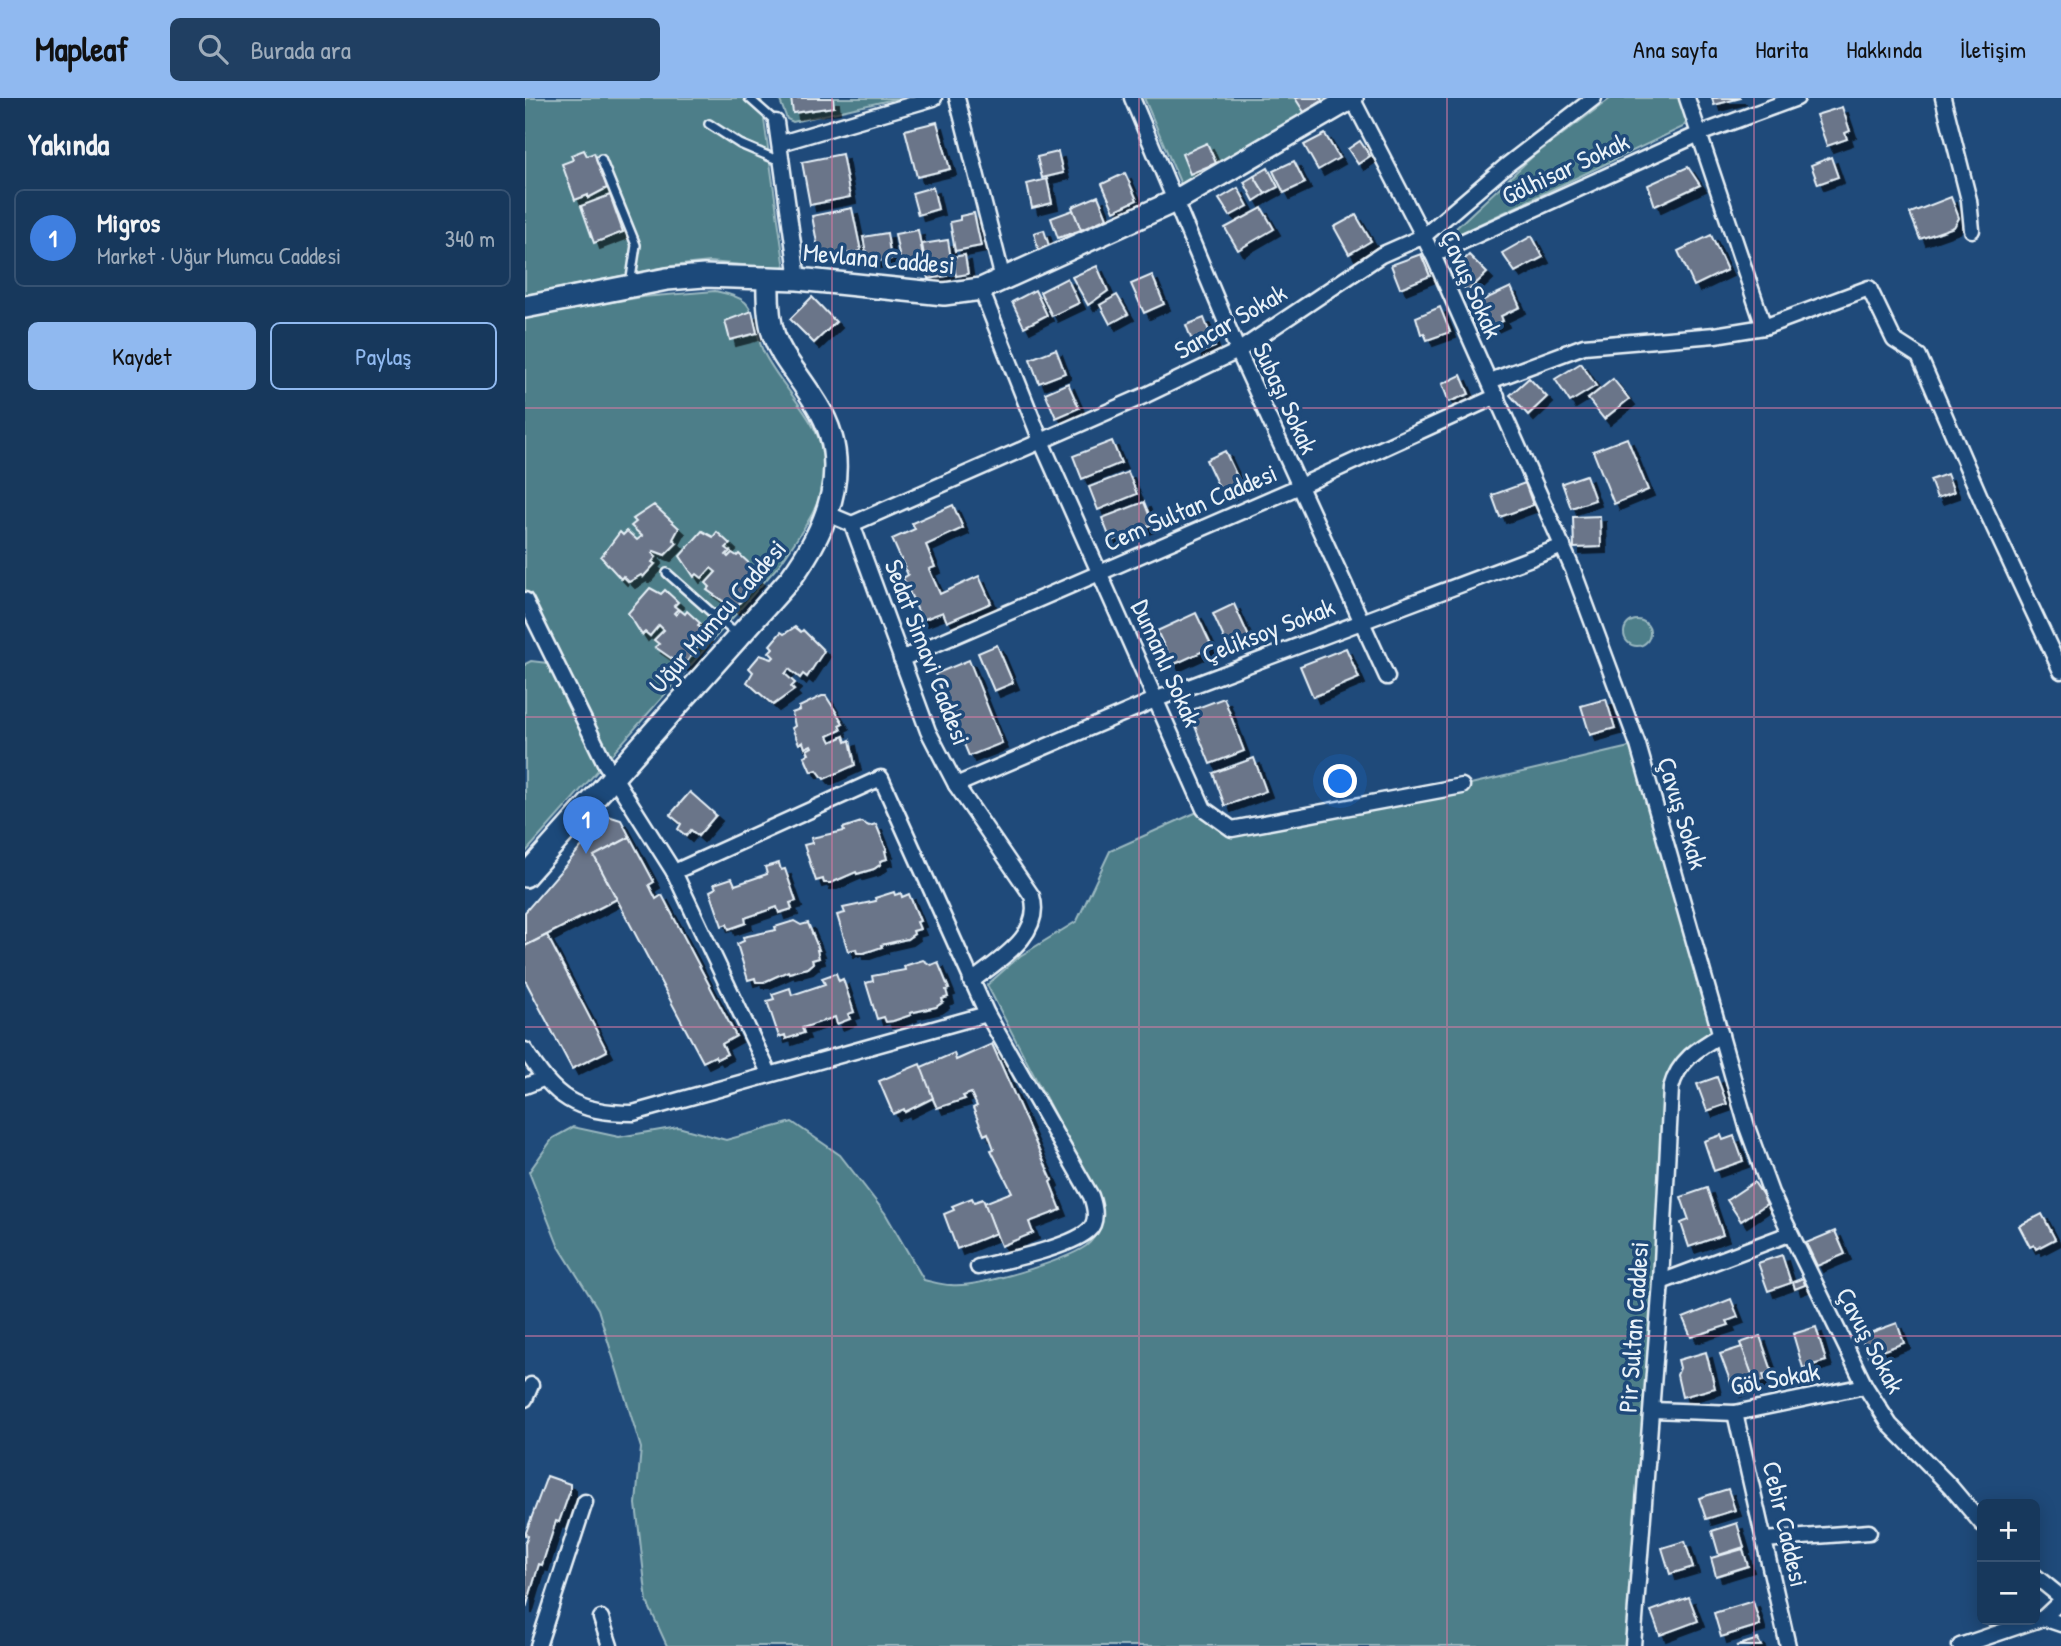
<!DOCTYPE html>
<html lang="tr">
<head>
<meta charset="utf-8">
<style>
	body { margin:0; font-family:"Patrick Hand",sans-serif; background:#203f62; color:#f1f3f6 }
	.controls { position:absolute; right:21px; bottom:21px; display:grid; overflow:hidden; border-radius:10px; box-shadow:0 4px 18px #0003 }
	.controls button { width:63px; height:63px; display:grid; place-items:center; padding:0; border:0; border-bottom:2px solid #365272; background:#17385c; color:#f1f3f6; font:35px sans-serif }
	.you { position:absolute; left:816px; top:684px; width:24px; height:24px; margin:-18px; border:5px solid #fff; border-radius:50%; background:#1a73e8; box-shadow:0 0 0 10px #1a73e833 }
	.badge { display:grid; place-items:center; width:46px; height:46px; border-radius:50%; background:#90b9f0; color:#fff; font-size:23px; font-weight:700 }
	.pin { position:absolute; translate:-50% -58px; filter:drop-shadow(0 2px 4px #0008) }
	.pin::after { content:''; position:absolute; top:37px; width:24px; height:21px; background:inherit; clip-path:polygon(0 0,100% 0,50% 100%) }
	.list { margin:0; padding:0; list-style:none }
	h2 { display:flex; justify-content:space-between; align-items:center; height:91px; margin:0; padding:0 28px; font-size:30px }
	h2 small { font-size:23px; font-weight:400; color:#9eacbb }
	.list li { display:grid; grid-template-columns:46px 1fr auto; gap:21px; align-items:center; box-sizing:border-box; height:98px; margin:0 14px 14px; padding:0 14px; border:2px solid #365272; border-radius:10px }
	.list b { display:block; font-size:26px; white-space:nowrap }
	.list p { margin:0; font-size:23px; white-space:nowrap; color:#9eacbb }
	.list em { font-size:23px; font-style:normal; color:#9eacbb }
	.actions { display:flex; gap:14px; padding:21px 28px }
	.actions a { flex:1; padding:16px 0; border:2px solid #90b9f0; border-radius:10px; text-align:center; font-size:24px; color:#90b9f0 }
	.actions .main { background:#90b9f0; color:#111 }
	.icon { flex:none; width:38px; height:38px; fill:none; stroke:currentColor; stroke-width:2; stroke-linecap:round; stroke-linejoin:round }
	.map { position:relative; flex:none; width:1536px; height:1548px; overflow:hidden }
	header { display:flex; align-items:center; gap:42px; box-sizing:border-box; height:98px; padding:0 35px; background:#90b9f0; color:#111 }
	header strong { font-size:33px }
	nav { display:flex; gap:38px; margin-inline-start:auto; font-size:24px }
	.search { width:490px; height:63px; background:#203f62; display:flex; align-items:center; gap:18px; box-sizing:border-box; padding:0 24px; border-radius:10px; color:#9eacbb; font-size:26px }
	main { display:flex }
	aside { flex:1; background:#17385c }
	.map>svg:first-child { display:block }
	.green { fill:#4d7e89; stroke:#9ab8c0; stroke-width:2 }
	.building { fill:#6a7589; stroke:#e8f1f8; stroke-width:2; filter:url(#shadow) }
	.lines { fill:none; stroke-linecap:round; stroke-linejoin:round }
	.lane-casing { stroke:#e8f1f8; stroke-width:12 }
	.street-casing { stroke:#e8f1f8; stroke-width:19 }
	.secondary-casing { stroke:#e8f1f8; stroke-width:26 }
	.lane { stroke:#1f4a7a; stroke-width:7 }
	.street { stroke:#1f4a7a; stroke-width:14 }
	.secondary { stroke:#1f4a7a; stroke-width:21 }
	.grid { fill:none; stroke:#d37aa2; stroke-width:2; stroke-opacity:0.55 }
	.labels { text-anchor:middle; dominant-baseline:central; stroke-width:7; stroke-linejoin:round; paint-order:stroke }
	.street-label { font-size:26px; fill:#e8f1f8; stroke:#1f4a7a }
</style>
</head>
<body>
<header>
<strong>Mapleaf</strong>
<div class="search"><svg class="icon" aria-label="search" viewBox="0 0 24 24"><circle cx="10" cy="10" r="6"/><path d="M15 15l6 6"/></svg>Burada ara</div>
<nav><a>Ana sayfa</a><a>Harita</a><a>Hakkında</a><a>İletişim</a></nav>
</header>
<main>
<aside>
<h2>Yakında<small></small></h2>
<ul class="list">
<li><span class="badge" style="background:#3f7fe0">1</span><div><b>Migros</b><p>Market · Uğur Mumcu Caddesi</p></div><em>340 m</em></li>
</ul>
<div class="actions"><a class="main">Kaydet</a><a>Paylaş</a></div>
</aside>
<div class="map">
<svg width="1536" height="1548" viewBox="0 0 1536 1548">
	<defs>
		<filter id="shadow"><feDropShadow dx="6" dy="6" stdDeviation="0" flood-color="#0009"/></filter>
	</defs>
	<rect width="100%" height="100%" fill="#1f4a7a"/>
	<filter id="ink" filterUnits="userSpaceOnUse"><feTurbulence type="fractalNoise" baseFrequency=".0143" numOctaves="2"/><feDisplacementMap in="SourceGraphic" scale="14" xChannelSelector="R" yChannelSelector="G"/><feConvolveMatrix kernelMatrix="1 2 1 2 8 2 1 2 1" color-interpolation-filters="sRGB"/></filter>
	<g filter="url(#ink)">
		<g class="green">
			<path d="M0 0H236L260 171 185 164 147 168 0 197Z"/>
			<path d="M254 0H374L268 24 262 21Z"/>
			<path d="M619 0H804L740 42 657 89Z"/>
			<path d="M1086 0H1155L1163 22 1158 29 915 145 1007 59Z"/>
			<path d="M190 193C199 195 212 197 220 204 232 216 231 238 238 253 256 291 300 325 300 370 300 406 274 437 255 466L0 755V566L6 563 31 566 0 502V219L117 199Z"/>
			<circle cx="1112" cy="535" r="13"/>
			<path d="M1113 647 1196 937 1154 969 1108 1548H142L122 1504 111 1406 116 1350 73 1211 33 1147 4 1074 28 1040 48 1029 94 1039 153 1029 201 1042 267 1024 315 1057 360 1115 399 1182C408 1184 417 1187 426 1187 452 1190 539 1163 561 1148 574 1138 578 1119 575 1104L462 887 495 858 552 823 585 753 679 711 708 731 937 688Z"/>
		</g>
		<g class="building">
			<path d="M266 0H308L309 9 268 15Z"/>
			<path d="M770 0H796L797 3 779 14Z"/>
			<path d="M1187 0H1216L1189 7Z"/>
			<path d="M1317 9 1325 33 1320 35 1322 41 1302 48 1291 17Z"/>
			<path d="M412 24 425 71 392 79 380 32Z"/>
			<path d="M800 36 814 60 793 72 779 47Z"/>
			<path d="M835 43 845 58 833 66 823 51Z"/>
			<path d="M682 45 691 65 665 76 657 56Z"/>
			<path d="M59 52 62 58 69 55 82 90 63 100V97L50 102 37 66 48 62 46 57Z"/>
			<path d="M533 54 538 75 517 80 512 59Z"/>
			<path d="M317 56 325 99 285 107 277 64Z"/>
			<path d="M1306 59 1313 79 1293 86 1286 67Z"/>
			<path d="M769 63 780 85 759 95 748 73Z"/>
			<path d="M1163 69 1175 87 1130 108 1123 87Z"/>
			<path d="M743 70 753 89 740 96 729 78Z"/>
			<path d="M600 75 612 102 589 113 577 86Z"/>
			<path d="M729 78 740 96 729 103 719 84Z"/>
			<path d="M522 81 527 105 507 110 502 86Z"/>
			<path d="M408 89 413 111 393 117 387 95Z"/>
			<path d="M713 90 723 108 705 118 694 101Z"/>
			<path d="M85 97 98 134 69 145 56 108Z"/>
			<path d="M573 98 582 120 556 132 547 109Z"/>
			<path d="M1426 99 1434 120 1429 129 1395 141 1385 115Z"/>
			<path d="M327 110 336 153 295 161 287 118Z"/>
			<path d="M737 110 749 131 713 152 700 130Z"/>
			<path d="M548 112 556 132 533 140 526 120Z"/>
			<path d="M449 115 456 148 430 153 425 124 435 122V118Z"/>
			<path d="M831 117 846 143 824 156 809 129Z"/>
			<path d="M393 132 399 163 376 167 370 136Z"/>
			<path d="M519 132 525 151 514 154 509 135Z"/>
			<path d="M362 135 366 161 343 165 338 139Z"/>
			<path d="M1186 137 1202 172 1169 188 1153 153Z"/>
			<path d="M1007 138 1018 159 990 174 977 155Z"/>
			<path d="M423 142 428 173 421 174 422 178 403 181 397 146Z"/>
			<path d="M896 156 905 178 875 190 866 167Z"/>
			<path d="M440 157 443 176 431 178 427 159Z"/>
			<path d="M944 157 962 175 943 193 925 176Z"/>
			<path d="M572 168 583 193 563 207 547 179Z"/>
			<path d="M627 177 639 206 619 215 606 186Z"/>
			<path d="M542 180 554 205 527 218 515 194Z"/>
			<path d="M986 189 995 209 976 218 978 223 965 229 954 204Z"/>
			<path d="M510 192 522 217 499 229 487 204Z"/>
			<path d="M592 197 603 216 585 226 575 207Z"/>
			<path d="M287 199 311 224 289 245 265 221Z"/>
			<path d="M915 209 925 234 902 242 899 235 896 236 891 219Z"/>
			<path d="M227 213 232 235 205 242 200 223Z"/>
			<path d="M679 220 690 249 672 256 661 227Z"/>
			<path d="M531 251 540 275 514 285 505 261Z"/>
			<path d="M1056 265 1071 288 1045 304 1030 281Z"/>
			<path d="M936 277 944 296 924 304 917 286Z"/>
			<path d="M1004 280 1022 299 1003 317 985 297Z"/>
			<path d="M1088 281 1104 301 1079 321 1063 301Z"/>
			<path d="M543 285 554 310 531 320 520 295Z"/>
			<path d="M1102 340 1123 392 1089 406 1068 353Z"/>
			<path d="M587 343 596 365 557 381 548 358Z"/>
			<path d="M700 353 717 389 698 398 681 362Z"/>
			<path d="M603 374 612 396 573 412 564 389Z"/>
			<path d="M1422 376 1429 394 1412 400 1405 382Z"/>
			<path d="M1061 377 1070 402 1046 410 1037 385Z"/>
			<path d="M1000 385 1008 407 975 419 967 397Z"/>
			<path d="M619 404 628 426 586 443 577 420Z"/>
			<path d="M129 407 154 430 148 441 152 445 140 457 129 453 127 455 131 459 127 464 130 466 118 479 116 477 104 484 98 478 96 481 76 459 95 434 98 437 102 433 112 442 117 438 106 428 111 424 108 421Z"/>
			<path d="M428 407 438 430 401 447 410 469 404 471 415 496 454 478 466 505 422 524 418 514 397 522 378 480 383 477 367 441 390 431 387 425Z"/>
			<path d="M1075 418 1076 449 1049 450 1048 419Z"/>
			<path d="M177 433 188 439 192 434 205 446 201 450 205 453 201 457 203 459 207 455 212 458 214 456 227 468 225 470 233 481 212 508 208 510 182 492 185 489 181 485 191 474 186 470 177 480 172 476 169 479 155 458Z"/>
			<path d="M125 490 136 496 140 492 153 504 149 508 153 511 149 515 151 517 155 512 160 516 162 513 175 525 173 527 181 538 160 566 156 567 130 549 134 546 129 542 139 532 134 527 125 538 120 534 117 537 103 515Z"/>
			<path d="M709 506 724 539 703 549 688 516Z"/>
			<path d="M671 515 687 549 648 567 632 533Z"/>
			<path d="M270 529 276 534 278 532 299 553 282 579 278 576 275 580 264 571 260 576 270 585 266 589 269 592 248 607 222 584 228 574 224 570 235 557 247 561 249 559 244 554 248 550 245 547 256 534 259 536Z"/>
			<path d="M472 547 488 585 469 593 453 555Z"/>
			<path d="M821 550 834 580 788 599 775 568Z"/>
			<path d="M444 562 477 645 444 658 410 576Z"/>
			<path d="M297 598H301L318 625 314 627 316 632 303 638 306 644 319 638 321 644 325 642 330 667 299 681 292 672 286 674 279 658 284 656 282 652 287 649 286 647 280 650 278 644 274 646 267 630 270 628 267 615 275 612 274 609Z"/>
			<path d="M699 600 719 653 685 666 664 613Z"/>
			<path d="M1081 601 1090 630 1065 637 1056 608Z"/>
			<path d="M729 660 741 693 700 708 688 675Z"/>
			<path d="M165 694 191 717 173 738 166 732 161 738 153 731 156 726 145 717Z"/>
			<path d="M83 718 96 722 105 739 69 758 92 801 0 848V814Z"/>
			<path d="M336 724 344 728 351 726 362 753H360L362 761 355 763 356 766 349 771 332 776 331 774 306 785H299L298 781 291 783 279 747 287 745 286 740 319 733 318 730Z"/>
			<path d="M105 739 129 784 124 787 131 801 137 797 211 938 197 946 202 956 192 961 190 958 178 964 69 758Z"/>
			<path d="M254 765 256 772 260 771 271 803 265 805 267 811 254 815 252 809 220 820 221 825 204 831 202 826 197 828 185 793 191 790 189 786 207 780 210 787 242 776 240 769Z"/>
			<path d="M369 794 370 797 376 795 377 799 384 796 395 823 392 824 395 831 388 833 389 836 382 841 356 847 357 849 339 855H332L331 851 323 853 312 817 320 815 318 810 351 803 350 800Z"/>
			<path d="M269 823 276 827 283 825 294 852H292L294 860 287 862 288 865 282 870 264 875 263 873 239 884H231L230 880 223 882 212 846 219 843 218 839 251 832 250 829Z"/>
			<path d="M22 837 82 953 47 971 0 882V848Z"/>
			<path d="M398 862 406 867 413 864 424 891 421 892 423 899 417 901 418 904 411 909 385 915 386 917 368 923 361 924 359 919 352 921 341 885 348 883 347 878 380 872 379 868Z"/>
			<path d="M311 875 314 883 318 881 329 914 323 916 325 921 312 926 310 919 277 930 279 935 261 941 260 937 254 939 242 903 249 901 247 896 265 890 267 897 300 886 297 880Z"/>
			<path d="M467 946 527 1082 525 1084 536 1112 504 1124 508 1135 476 1148 459 1105 487 1094 466 1052 469 1051 463 1035 459 1037 448 1010 452 1008 446 995 438 998 440 1001 412 1010 394 970 429 955 431 962Z"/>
			<path d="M395 966 408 1000 380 1014 379 1011 368 1016 354 983Z"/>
			<path d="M1192 979 1202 1006 1182 1013 1172 986Z"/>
			<path d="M1196 1037 1198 1042 1209 1038 1218 1063 1189 1073 1179 1043Z"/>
			<path d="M1229 1084 1243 1105 1216 1123 1202 1102Z"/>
			<path d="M1182 1090 1198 1137 1164 1149 1156 1125 1164 1122 1156 1099Z"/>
			<path d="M447 1100 449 1104 458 1101 471 1135 432 1151 419 1116 429 1112 427 1108Z"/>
			<path d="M1517 1116 1530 1141 1511 1151 1509 1147 1505 1149 1494 1128Z"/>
			<path d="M1310 1133 1320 1156 1292 1168 1281 1145Z"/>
			<path d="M1257 1157 1266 1185 1243 1193 1233 1165Z"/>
			<path d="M1278 1180 1280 1187 1270 1191 1268 1184Z"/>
			<path d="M1206 1201 1213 1219 1202 1223 1204 1227 1166 1239 1158 1220Z"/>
			<path d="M1372 1225 1379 1245 1343 1258 1336 1238Z"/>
			<path d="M1291 1229 1301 1263 1278 1270 1268 1236Z"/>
			<path d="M1235 1238 1247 1273 1238 1277 1240 1282 1230 1285 1215 1245Z"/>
			<path d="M1217 1249 1230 1285 1209 1293 1195 1256Z"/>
			<path d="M1181 1254 1190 1290 1157 1299 1152 1277 1155 1270 1153 1262Z"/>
			<path d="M22 1378 45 1386V1393L34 1424 31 1423 17 1467 14 1466 1 1510 0 1446 3 1438 0 1437Z"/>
			<path d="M1203 1391 1210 1412 1181 1421 1174 1400Z"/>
			<path d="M1212 1425 1219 1449 1194 1457 1187 1433Z"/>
			<path d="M1160 1443 1168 1469 1145 1476 1137 1450Z"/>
			<path d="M1218 1451 1223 1468 1191 1478 1186 1460Z"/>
			<path d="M1164 1499 1173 1523 1135 1537 1126 1513Z"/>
			<path d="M1228 1503 1235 1527 1196 1539 1189 1515Z"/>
			<path d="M1233 1541 1236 1548H1211Z"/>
		</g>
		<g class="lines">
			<g class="lane-casing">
				<g id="lane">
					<path d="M224 0 251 24"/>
					<path d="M184 26 215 46 255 63"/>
					<path d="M76 61 111 147 105 187"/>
					<path d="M142 475 212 537"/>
				</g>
			</g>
			<g class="street-casing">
				<g id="street">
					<path d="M432 0 478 181"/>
					<path d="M607 0 713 253 862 579"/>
					<path d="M827 0 908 157 1048 472 1113 647 1222 1029 1246 1095 1340 1288 1365 1327 1425 1388 1457 1426"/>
					<path d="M1162 0 1239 229"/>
					<path d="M1418 0 1444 102 1447 132"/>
					<path d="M251 24 273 181"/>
					<path d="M256 45 409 0"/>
					<path d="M908 157 1174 36 1272 0"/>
					<path d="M456 191 516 343 679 711 707 731 937 688"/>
					<path d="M965 283 1059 248 1190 237 1239 229 1344 190 1369 242 1394 258 1459 408 1536 573"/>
					<path d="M303 416 327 426 403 633 431 687 507 798C519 837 472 863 446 884"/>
					<path d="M327 426 621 297 713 253 856 157 899 138 982 67 1069 0"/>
					<path d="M0 502 80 665 149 774 356 680 462 916 108 1015C50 1015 30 1000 0 952"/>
					<path d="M376 561 775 388 972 298"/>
					<path d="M431 687 632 601 1038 448"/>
					<path d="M149 774 244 975"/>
					<path d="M0 988 18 981"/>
					<path d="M453 1169C479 1163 543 1150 563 1133 573 1125 570 1109 566 1098L462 916"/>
					<path d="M1136 1184 1264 1136"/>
					<path d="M0 1301 6 1287"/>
					<path d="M1127 1312 1210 1315 1340 1288"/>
					<path d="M1210 1315 1263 1548"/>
					<path d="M1239 1442 1344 1434"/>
					<path d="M1510 1478 1536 1499"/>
					<path d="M76 1520 85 1548"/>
					<path d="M1518 1520 1536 1526"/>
					<path d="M13 1548 60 1404"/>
					<path d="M1108 1548 1136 1184 1146 990C1153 963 1173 950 1196 937"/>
					<path d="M1435 1548 1518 1520 1536 1503"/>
				</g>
			</g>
			<g class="secondary-casing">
				<g id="secondary">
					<path d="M0 209 142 181 179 178 273 181 419 196 456 191 650 103 827 0"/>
					<path d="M0 778 266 480C304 428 329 366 292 307 258 252 241 251 243 180"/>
				</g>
			</g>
			<use href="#lane" class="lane"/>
			<use href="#street" class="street"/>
			<use href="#secondary" class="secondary"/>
		</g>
	</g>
	<path class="grid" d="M307 0V1548M614 0V1548M922 0V1548M1229 0V1548M0 310H1536M0 619H1536M0 929H1536M0 1238H1536"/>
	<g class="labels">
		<g class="street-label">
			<text transform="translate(1040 70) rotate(-25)">Gölhisar Sokak</text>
			<text transform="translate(354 160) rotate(5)">Mevlana Caddesi</text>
			<text transform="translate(947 186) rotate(66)">Çavuş Sokak</text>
			<text transform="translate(705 223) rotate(-30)">Sancar Sokak</text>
			<text transform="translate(761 300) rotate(65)">Subaşı Sokak</text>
			<text transform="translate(665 409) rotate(-23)">Cem Sultan Caddesi</text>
			<text transform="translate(192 518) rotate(-49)">Uğur Mumcu Caddesi</text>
			<text transform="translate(743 532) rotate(-21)">Çeliksoy Sokak</text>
			<text transform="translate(403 554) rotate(69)">Sedat Simavi Caddesi</text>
			<text transform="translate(642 565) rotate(66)">Dumanlı Sokak</text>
			<text transform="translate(1158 715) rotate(73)">Çavuş Sokak</text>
			<text transform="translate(1108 1229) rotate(-86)">Pir Sultan Caddesi</text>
			<text transform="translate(1346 1242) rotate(62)">Çavuş Sokak</text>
			<text transform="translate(1250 1280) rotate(-10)">Göl Sokak</text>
			<text transform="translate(1261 1426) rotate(77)">Cebir Caddesi</text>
		</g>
	</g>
</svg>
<div class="controls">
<button>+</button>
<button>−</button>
</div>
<div class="you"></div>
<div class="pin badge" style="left:61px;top:756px;background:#3f7fe0">1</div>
</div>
</main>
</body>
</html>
